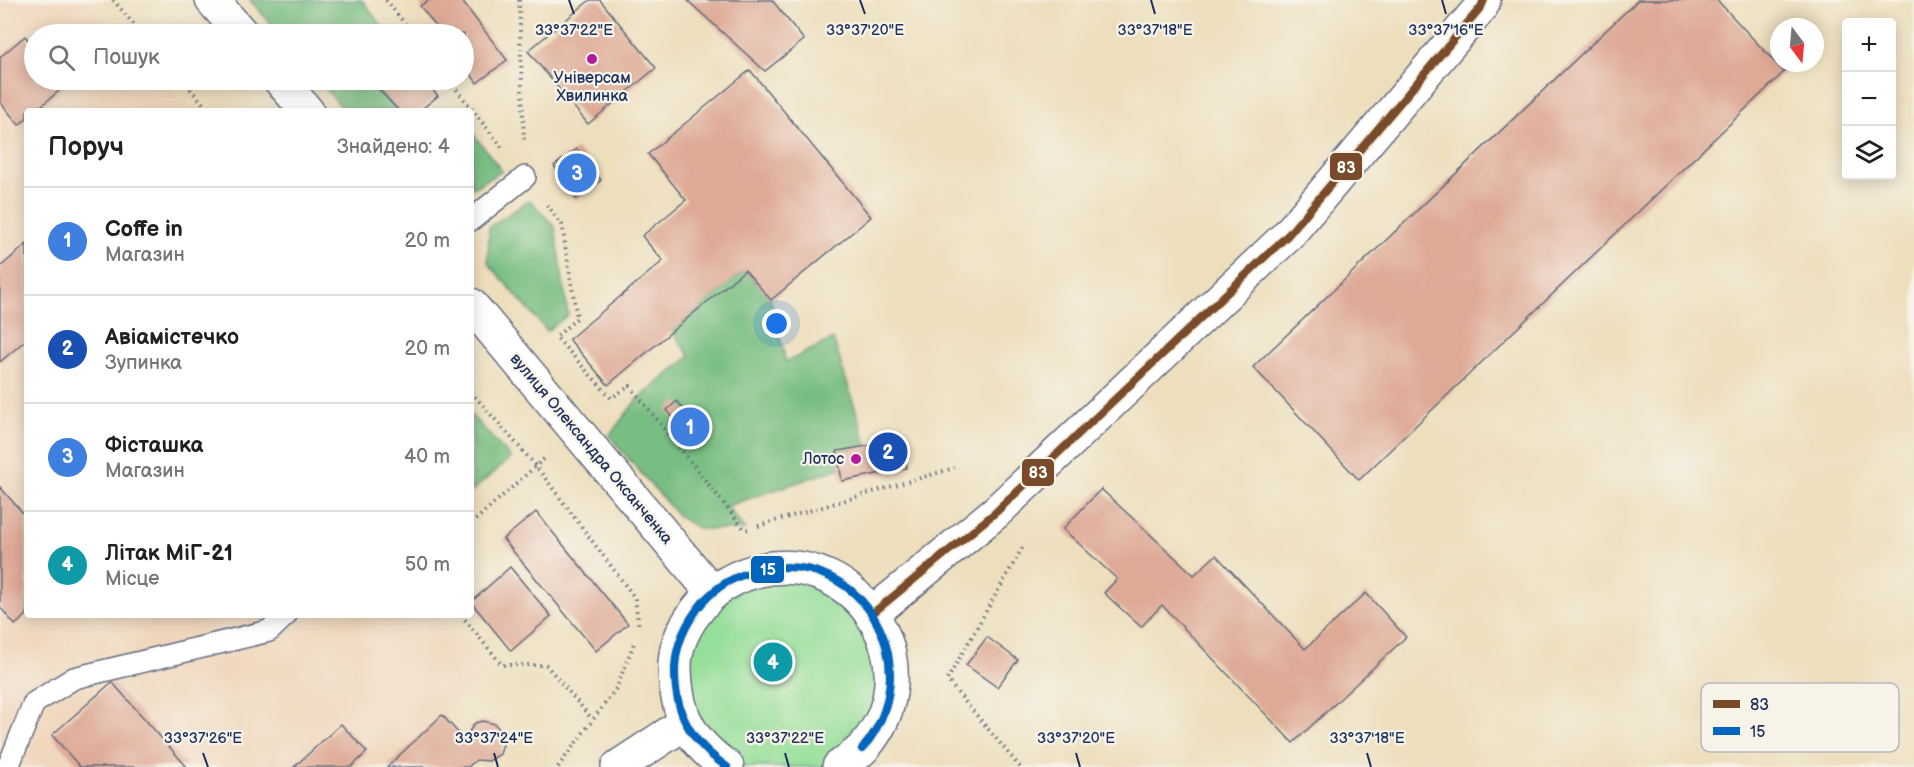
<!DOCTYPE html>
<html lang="uk">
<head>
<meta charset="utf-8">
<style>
	body { margin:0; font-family:"Balsamiq Sans",sans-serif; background:#f2f2f2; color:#202124 }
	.controls { position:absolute; right:18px; top:18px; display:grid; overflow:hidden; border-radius:6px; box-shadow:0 3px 15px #0003 }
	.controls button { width:54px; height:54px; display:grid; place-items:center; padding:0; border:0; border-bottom:2px solid #e0e0e0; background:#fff; color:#202124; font:30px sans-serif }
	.compass { position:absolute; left:1770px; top:18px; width:54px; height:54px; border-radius:50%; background:#fff; box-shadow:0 3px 15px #0003; rotate:164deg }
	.you { position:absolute; left:777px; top:324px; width:21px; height:21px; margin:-15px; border:4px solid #fff; border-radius:50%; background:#1a73e8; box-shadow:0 0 0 9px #1a73e833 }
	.badge { display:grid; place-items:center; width:39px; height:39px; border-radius:50%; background:#d93025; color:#fff; font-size:20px; font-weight:700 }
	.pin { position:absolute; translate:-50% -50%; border:3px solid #fff; box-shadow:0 2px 6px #0006 }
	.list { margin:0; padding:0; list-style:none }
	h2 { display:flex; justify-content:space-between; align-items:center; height:78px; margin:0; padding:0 24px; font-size:26px }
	h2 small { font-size:20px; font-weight:400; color:#757577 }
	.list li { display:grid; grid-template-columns:39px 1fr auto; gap:18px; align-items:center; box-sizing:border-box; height:108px; padding:0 24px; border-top:2px solid #e0e0e0 }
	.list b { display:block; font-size:22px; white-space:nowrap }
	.list p { margin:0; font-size:20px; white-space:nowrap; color:#757577 }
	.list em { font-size:20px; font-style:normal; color:#757577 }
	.icon { flex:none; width:33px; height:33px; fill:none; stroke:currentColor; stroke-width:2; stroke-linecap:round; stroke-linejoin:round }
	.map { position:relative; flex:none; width:1914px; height:767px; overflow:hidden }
	.search { position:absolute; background:#fff; box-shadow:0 3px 15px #0003; left:24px; top:24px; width:450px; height:66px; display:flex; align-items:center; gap:15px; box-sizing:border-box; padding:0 21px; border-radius:33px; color:#757577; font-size:22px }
	.panel { position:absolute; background:#fff; box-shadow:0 3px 15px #0003; left:24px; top:108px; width:450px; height:510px; border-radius:6px }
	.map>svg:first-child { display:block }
	.built { fill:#f0d6bc }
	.green { fill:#96df9a; stroke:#58877c; stroke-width:1.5 }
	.forest { fill:#78be82; stroke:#4a7670; stroke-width:1.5 }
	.building { fill:#dea995 }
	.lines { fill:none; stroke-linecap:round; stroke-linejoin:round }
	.service-casing { stroke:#646c7f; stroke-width:24 }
	.minor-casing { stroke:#646c7f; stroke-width:36 }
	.tertiary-casing { stroke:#646c7f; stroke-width:36 }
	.path { stroke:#646c7f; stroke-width:4; stroke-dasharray:1.5 4.5; stroke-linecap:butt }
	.service { stroke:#fff; stroke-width:21 }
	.minor { stroke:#fff; stroke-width:33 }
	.tertiary { stroke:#fff; stroke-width:33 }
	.bus-1-casing { stroke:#f7f3e8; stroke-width:12 }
	.bus-2-casing { stroke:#f7f3e8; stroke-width:12 }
	.bus-1 { stroke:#7a4b2a; stroke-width:8 }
	.bus-2 { stroke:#0065bd; stroke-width:8 }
	.ticks { fill:none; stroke:#1b2f5e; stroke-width:2 }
	.poi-dot { fill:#b5179e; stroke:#f7f3e8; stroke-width:2 }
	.labels { text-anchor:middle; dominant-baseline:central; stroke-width:4.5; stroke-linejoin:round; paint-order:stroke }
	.poi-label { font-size:16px; fill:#1b2f5e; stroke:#f7f3e8 }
	.street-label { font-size:16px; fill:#1b2f5e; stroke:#f7f3e8 }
	.key { fill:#f7f3e8; stroke:#b5b8bf; stroke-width:1.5 }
	.key-label { font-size:16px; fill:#1b2f5e }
	.ticks-label { font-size:15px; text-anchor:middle; fill:#1b2f5e; stroke:#f7f3e8; stroke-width:4.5; stroke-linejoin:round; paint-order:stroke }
	.line-badge { stroke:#f7f3e8; stroke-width:2 }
	.badge-label { font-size:16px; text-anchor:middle; font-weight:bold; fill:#fff }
</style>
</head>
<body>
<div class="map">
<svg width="1914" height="767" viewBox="0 0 1914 767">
	<rect width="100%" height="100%" fill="#f7f3e8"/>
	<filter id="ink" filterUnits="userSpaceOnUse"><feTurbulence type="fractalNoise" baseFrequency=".0167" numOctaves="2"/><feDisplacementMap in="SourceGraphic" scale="12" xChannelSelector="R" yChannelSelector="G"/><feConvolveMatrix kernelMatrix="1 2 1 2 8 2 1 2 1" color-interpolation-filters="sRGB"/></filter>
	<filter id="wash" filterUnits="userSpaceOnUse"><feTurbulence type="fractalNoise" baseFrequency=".008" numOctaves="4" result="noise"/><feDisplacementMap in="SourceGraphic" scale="24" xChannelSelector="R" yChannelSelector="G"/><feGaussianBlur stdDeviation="1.35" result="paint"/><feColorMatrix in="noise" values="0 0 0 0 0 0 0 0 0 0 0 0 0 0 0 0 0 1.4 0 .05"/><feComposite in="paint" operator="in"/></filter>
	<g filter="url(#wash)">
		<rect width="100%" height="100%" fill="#eddebc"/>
		<path class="built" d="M0 0H88L120 34H34V80H161L190 111H27V615H440L490 672 387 767H0Z"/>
		<path class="green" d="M743 574 848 587 892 682 839 767H727L706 752 676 654Z"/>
		<g class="forest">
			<path d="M250 0H362L388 34H280Z"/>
			<path d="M318 80H370L399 111H345Z"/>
			<path d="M471 131 502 171 471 189Z"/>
			<path d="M530 200 555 227 568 315 547 331 488 263 489 227Z"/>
			<path d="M745 270 771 300 786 362 833 339 867 445 837 451 840 468 727 506 745 530 699 529 679 517 609 436 635 402 690 356 672 331Z"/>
			<path d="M471 415 511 458 471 492Z"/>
		</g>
		<g id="blocks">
			<g class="building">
				<path d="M429 0H461L507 60 477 83 464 64V34H442L420 6Z"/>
				<path d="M590 0H600L656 68 588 124 528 51Z"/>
				<path d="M687 0H772L804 40 765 71Z"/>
				<path d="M1638 0H1717L1784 72 1359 480 1253 367Z"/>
				<path d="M25 36 34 47V80H61L66 85 35 111H27V118L19 125 0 102V57Z"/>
				<path d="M750 70 871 217 771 300 745 270 608 385 569 339 663 261 642 236 686 200 648 154Z"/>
				<path d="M370 80H424L438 96 419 111H399Z"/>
				<path d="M577 149 601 180 576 199 554 166Z"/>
				<path d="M27 244V339L0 362V267Z"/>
				<path d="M677 401 702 431 692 441 667 410Z"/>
				<path d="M902 440 907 468 842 481 837 451Z"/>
				<path d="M0 487 27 518V615L15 625 0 607Z"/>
				<path d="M1101 489 1194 575 1216 555 1305 649 1366 593 1406 637 1293 743 1162 605 1141 627 1104 593 1117 579 1063 529Z"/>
				<path d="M536 512 628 624 596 651 503 539Z"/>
				<path d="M510 567 551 616 511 651 471 602Z"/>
				<path d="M987 637 1018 660 997 687 966 665Z"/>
				<path d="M112 682 187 767H80L52 735Z"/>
				<path d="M442 715 464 739 475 723 482 721 495 724 503 734 504 741 500 754 489 761 476 760 468 767H387Z"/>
				<path d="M341 724 367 752 351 767H294Z"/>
			</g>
		</g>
	</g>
	<g filter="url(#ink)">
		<use href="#blocks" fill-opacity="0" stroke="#646c7f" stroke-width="1.5"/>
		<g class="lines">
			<g class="service-casing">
				<g id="service">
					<path d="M471 220 525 177"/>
					<path d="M8 767 34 703 74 678 269 631 286 615"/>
				</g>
			</g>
			<g class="minor-casing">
				<g id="minor">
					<path d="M212 0 242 34"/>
					<path d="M280 80 307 111"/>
					<path d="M471 305 712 592"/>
					<path d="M873 613 996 512 1288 235 1481 7 1484 0"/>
				</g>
			</g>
			<g class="tertiary-casing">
				<g id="tertiary">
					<path d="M618 767 685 723"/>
					<path d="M727 767C688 740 675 711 675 664 676 641 688 620 703 603 718 586 738 575 760 570 861 548 933 669 864 747 857 755 847 761 839 767"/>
				</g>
			</g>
			<g class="path">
				<path d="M113 0 142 34"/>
				<path d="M386 0 413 34"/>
				<path d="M519 0 524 143"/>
				<path d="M182 80 210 111"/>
				<path d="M449 80 504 150"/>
				<path d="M547 205 562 225 577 318 556 337 611 398 630 386 745 530 748 529"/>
				<path d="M471 392 536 466 635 598 639 628"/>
				<path d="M471 524 546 457"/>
				<path d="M758 526 954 468"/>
				<path d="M461 615 502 665H546L592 719"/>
				<path d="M558 767 617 687 634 643"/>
				<path d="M1020 767 947 680 1024 545"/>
			</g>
			<use href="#service" class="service"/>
			<use href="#minor" class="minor"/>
			<use href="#tertiary" class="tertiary"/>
			<g class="bus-1-casing">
				<path id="bus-1" d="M873 613 996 512 1288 235 1481 7 1484 0"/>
			</g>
			<g class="bus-2-casing">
				<path id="bus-2" d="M727 767C691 742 674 713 675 668 676 642 687 621 703 602 718 585 739 574 761 570 865 547 930 670 862 749"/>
			</g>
			<use href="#bus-1" class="bus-1"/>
			<use href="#bus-2" class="bus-2"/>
		</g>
	</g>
	<path class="ticks" d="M569 0 574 14M860 0 865 14M1151 0 1155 14M1442 0 1446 14M203 753 208 767M494 753 498 767M785 753 789 767M1076 753 1080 767M1367 753 1371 767"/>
	<g class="poi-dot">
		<circle cx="592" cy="59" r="6"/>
		<circle cx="856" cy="459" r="6"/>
	</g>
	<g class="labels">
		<g class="poi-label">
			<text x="592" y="78">Універсам<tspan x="592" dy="18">Хвилинка</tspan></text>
			<text x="844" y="459" text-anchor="end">Лотос</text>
		</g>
		<g class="street-label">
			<text transform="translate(591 449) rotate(50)">вулиця Олександра Оксанченка</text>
		</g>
	</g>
	<rect x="1701" y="683" width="198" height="69" rx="9" class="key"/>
	<rect x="1713" y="700" width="27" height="8" fill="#7a4b2a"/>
	<rect x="1713" y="727" width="27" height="8" fill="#0065bd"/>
	<g class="key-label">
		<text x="1750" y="710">83</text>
		<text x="1750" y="737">15</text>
	</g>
	<g class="ticks-label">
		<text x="574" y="35">33°37'22"E</text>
		<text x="865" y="35">33°37'20"E</text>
		<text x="1155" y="35">33°37'18"E</text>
		<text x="1446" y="35">33°37'16"E</text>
		<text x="203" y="743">33°37'26"E</text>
		<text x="494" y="743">33°37'24"E</text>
		<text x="785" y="743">33°37'22"E</text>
		<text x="1076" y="743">33°37'20"E</text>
		<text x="1367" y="743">33°37'18"E</text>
	</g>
	<g class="line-badge">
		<rect x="1329" y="152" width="34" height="29" rx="6" fill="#7a4b2a"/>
		<rect x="1021" y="458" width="34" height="29" rx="6" fill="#7a4b2a"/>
		<rect x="750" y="555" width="35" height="29" rx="6" fill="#0065bd"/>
	</g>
	<g class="badge-label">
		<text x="1346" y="173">83</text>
		<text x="1038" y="478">83</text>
		<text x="768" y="575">15</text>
	</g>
</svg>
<div class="controls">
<button>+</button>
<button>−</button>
<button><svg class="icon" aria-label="layers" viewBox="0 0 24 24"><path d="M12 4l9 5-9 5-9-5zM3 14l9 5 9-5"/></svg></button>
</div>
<svg class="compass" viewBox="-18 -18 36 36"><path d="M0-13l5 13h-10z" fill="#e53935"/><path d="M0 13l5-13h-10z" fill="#757577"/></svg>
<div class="you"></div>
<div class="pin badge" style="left:690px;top:427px;background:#3f7fe0">1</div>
<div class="pin badge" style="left:888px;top:452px;background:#1a4fb4">2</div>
<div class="pin badge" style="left:577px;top:173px;background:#3f7fe0">3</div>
<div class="pin badge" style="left:773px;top:662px;background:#0f9aa8">4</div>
<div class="search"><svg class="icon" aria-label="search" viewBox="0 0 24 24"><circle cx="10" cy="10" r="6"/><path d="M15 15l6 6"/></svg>Пошук</div>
<section class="panel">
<h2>Поруч<small>Знайдено: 4</small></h2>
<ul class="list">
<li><span class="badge" style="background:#3f7fe0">1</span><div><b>Coffe in</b><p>Магазин</p></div><em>20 m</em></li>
<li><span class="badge" style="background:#1a4fb4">2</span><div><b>Авіамістечко</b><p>Зупинка</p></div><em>20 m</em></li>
<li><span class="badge" style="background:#3f7fe0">3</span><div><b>Фісташка</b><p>Магазин</p></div><em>40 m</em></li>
<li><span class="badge" style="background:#0f9aa8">4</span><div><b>Літак МіГ-21</b><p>Місце</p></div><em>50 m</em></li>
</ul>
</section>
</div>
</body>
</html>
